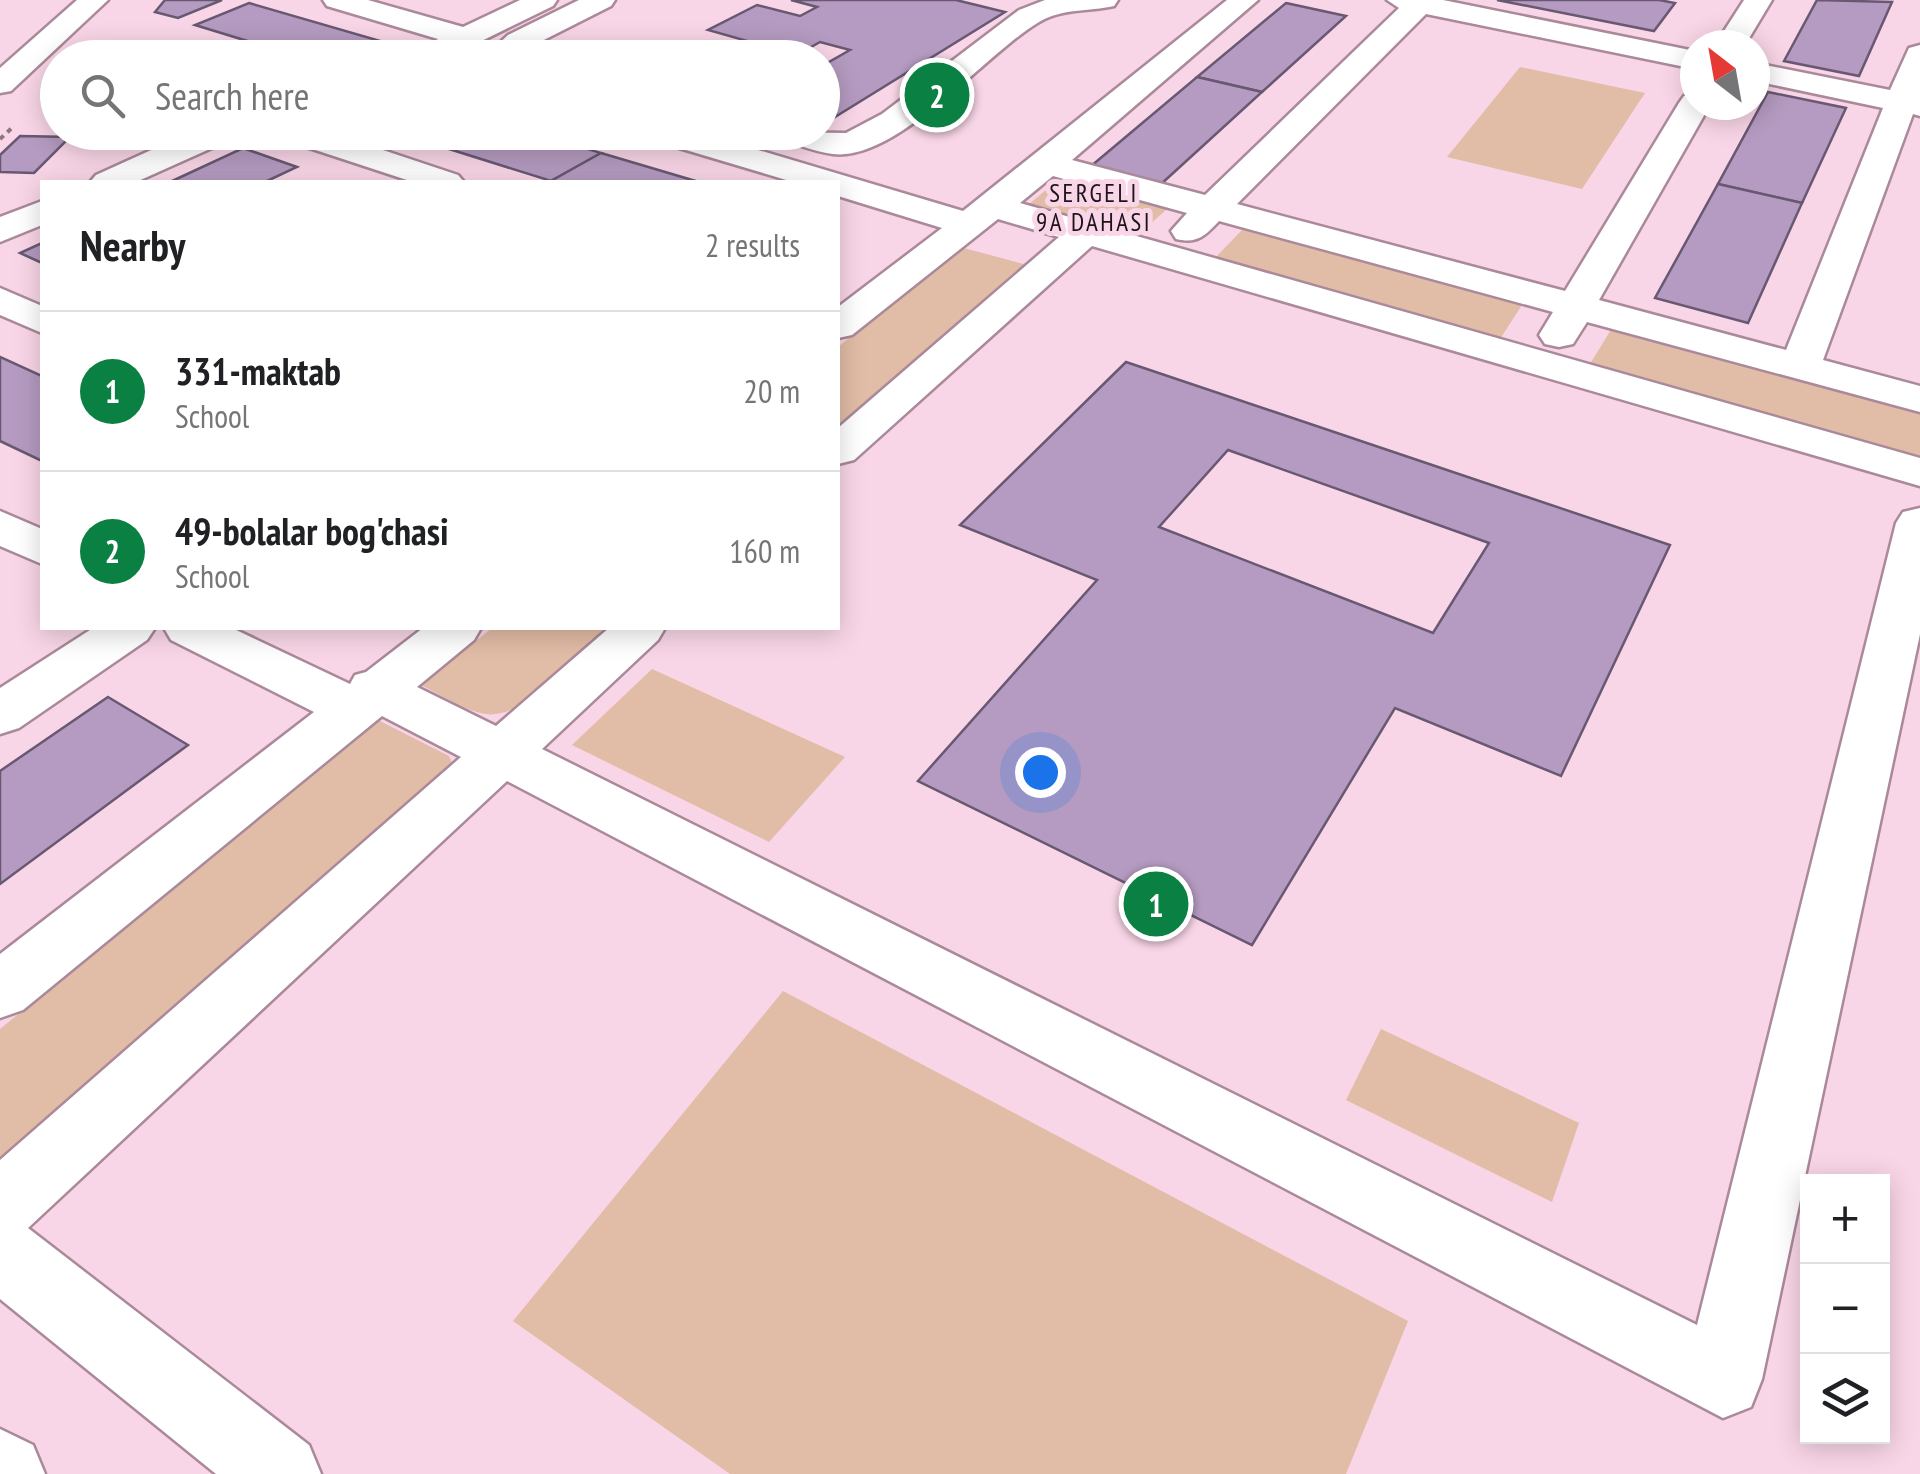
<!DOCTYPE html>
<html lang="en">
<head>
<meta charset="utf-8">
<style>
	body { margin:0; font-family:"PT Sans Narrow",sans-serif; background:#f6f6f6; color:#202124 }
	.controls { position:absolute; right:30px; bottom:30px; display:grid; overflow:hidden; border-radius:0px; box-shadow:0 5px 25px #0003 }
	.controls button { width:90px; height:90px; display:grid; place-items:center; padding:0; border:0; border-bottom:2px solid #e0e0e0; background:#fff; color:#202124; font:50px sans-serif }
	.compass { position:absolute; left:1680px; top:30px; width:90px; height:90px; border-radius:50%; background:#fff; box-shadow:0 5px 25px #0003; rotate:329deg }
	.you { position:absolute; left:1040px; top:772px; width:35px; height:35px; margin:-25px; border:8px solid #fff; border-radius:50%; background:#1a73e8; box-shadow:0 0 0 15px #1a73e833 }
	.badge { display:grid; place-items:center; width:65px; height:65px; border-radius:50%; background:#0b8043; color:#fff; font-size:32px; font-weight:700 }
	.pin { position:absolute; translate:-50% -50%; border:5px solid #fff; box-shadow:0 2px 10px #0006 }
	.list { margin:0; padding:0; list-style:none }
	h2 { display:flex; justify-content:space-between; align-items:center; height:130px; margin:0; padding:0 40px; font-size:42px }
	h2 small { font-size:32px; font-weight:400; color:#757577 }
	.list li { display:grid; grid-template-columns:65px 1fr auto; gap:30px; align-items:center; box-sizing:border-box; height:160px; padding:0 40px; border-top:2px solid #e0e0e0 }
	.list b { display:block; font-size:38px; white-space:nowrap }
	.list p { margin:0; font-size:32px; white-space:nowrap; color:#757577 }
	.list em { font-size:32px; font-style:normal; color:#757577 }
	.icon { flex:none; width:55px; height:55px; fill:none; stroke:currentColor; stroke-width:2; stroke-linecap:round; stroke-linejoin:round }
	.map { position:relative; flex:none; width:1920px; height:1474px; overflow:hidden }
	.search { position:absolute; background:#fff; box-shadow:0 5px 25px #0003; left:40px; top:40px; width:800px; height:110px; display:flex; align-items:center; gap:25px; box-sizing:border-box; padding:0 35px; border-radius:55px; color:#757577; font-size:38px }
	.panel { position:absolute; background:#fff; box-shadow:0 5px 25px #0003; left:40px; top:180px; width:800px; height:450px; border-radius:0px }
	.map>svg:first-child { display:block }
	.green { fill:#e1bca6 }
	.building { fill:#b59bc1; stroke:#695872; stroke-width:2.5; fill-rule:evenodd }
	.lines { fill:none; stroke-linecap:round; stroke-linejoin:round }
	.minor-casing { stroke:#aa899a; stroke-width:5 }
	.path { stroke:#8d7682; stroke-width:4; stroke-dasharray:5 5; stroke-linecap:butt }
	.minor { fill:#fff; fill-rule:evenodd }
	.labels { text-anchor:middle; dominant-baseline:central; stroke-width:10; stroke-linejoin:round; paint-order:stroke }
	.far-neighbourhood-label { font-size:25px; letter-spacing:2.5px; fill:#1e1319; stroke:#f9d6e7 }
</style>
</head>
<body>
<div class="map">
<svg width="1920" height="1474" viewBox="0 0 1920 1474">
	<rect width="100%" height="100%" fill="#f9d6e7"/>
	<g class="green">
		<path d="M1520 67 1645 93 1582 189 1447 157Z"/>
		<path d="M1059 179 1167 209 1137 236 1028 205Z"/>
		<path d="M1243 229 1522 305 1500 339 1215 258Z"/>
		<path d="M960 247 1024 264 838 429V347Z"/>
		<path d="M1612 328 1920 414V461L1590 364Z"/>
		<path d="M492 628H612C583 653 525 720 486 714 464 711 441 695 421 685Z"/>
		<path d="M652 669 845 757 769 842 572 745Z"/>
		<path d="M378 720 449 756 453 765 0 1160V1029Z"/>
		<path d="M783 991 1408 1321 1346 1474H730L513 1321Z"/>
		<path d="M1381 1029 1579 1123 1552 1202 1346 1100Z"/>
	</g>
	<g class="building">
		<path d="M165 0H222L178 18 155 12Z"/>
		<path d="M791 0H956L1005 12 822 125V66L850 50 820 42 797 55 708 30 757 5 800 16 817 7Z"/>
		<path d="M1497 0H1659L1675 3 1654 31Z"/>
		<path d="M1817 0 1892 2 1859 76 1784 61Z"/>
		<path d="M249 3 394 45 367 58H303L195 25Z"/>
		<path d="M1286 3 1346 16 1262 92 1197 77Z"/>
		<path d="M1197 77 1262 92 1160 185 1090 167Z"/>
		<path d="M1768 92 1846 108 1802 203 1718 184Z"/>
		<path d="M82 132H132L109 142Z"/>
		<path d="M395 132H533L601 153 551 181Z"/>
		<path d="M20 136 70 137 34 173 0 172V155Z"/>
		<path d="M243 148 297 167 265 182H170Z"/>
		<path d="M601 153 699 182 551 181Z"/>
		<path d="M1718 184 1802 203 1748 323 1655 298Z"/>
		<path d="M42 243V263L20 253Z"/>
		<path d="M0 357 42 376V461L0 441Z"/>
		<path d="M1126 362 1670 545 1561 776 1395 708 1252 945 918 781 1097 580 960 525ZM1228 450 1489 543 1433 633 1159 527Z"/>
		<path d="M108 697 188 745 0 884V771Z"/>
	</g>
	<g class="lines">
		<g class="minor-casing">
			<g id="minor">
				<path d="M77 0H108L11 91 0 93V68Z"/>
				<path d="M323 0H368L463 27 520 0H557L553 6 447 58H407L438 39 327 6Z"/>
				<path d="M579 0H615L611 6 530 47 527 49 533 58H501L494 48 508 35Z"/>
				<path d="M1045 0H1118L1114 6C1088 12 1063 8 1039 22 985 54 897 162 833 154 815 152 797 144 780 139L776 132 846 133 882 114 1019 10Z"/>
				<path d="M1227 0H1258L1072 160 1205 195 1399 8 1387 0H1443L1695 51V69L1426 14 1237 204 1565 291 1679 103 1684 96 1695 93V105H1710L1599 300 1786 350 1883 108 1755 81V63L1890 90 1909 48 1920 45V116L1913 114 1823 360 1920 386V412L1587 322 1573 344 1559 347 1545 344 1539 335 1553 312 1219 221C1205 236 1197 244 1176 239L1171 231 1187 213 1053 176 1020 203 1920 458V486L1092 246 854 460 838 464V428L1059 237 998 219 852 335 838 338V307L942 228 838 196V182H793L649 139 645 132H698L963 211Z"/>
				<path d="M1744 0H1772L1745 45H1715Z"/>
				<path d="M191 132H236L232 139 136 182H90L96 175Z"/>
				<path d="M278 132H329L458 175 464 182H413L282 139Z"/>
				<path d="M42 201V225L0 242V217Z"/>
				<path d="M0 288 42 306V333L0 315Z"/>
				<path d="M1920 508V634L1762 1379 1751 1407 1723 1418 507 781 28 1228 309 1445 321 1474H216L0 1299V1160L461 757 382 716 23 1010 0 1018V954L314 712 171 640 164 628H232L350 684 355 675 366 672 423 628H481L474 640 417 687 496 726 609 628H665L658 640 542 749 1697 1325 1896 523 1903 512Z"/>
				<path d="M0 511 42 529V564L0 546Z"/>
				<path d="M93 628H155L147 640 19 728 0 734V688Z"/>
				<path d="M0 1429 33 1445 45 1474H0Z"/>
			</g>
		</g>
		<path class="path" d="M0 139 13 127"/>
		<use href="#minor" class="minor"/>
	</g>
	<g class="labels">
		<g class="far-neighbourhood-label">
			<text x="1094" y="193">SERGELI<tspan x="1094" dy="29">9A DAHASI</tspan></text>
		</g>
	</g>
</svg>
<div class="controls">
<button>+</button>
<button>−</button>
<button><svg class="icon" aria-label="layers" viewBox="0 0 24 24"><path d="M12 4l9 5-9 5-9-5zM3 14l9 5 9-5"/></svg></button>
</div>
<svg class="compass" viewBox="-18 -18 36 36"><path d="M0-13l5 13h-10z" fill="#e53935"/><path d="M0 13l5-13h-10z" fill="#757577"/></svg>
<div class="you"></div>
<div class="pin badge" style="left:1156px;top:904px">1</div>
<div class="pin badge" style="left:937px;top:95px">2</div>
<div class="search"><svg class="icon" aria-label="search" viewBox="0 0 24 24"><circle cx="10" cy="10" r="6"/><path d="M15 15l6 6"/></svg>Search here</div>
<section class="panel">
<h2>Nearby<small>2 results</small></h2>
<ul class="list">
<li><span class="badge">1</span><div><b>331-maktab</b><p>School</p></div><em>20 m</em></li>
<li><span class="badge">2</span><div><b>49-bolalar bog'chasi</b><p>School</p></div><em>160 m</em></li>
</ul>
</section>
</div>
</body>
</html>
